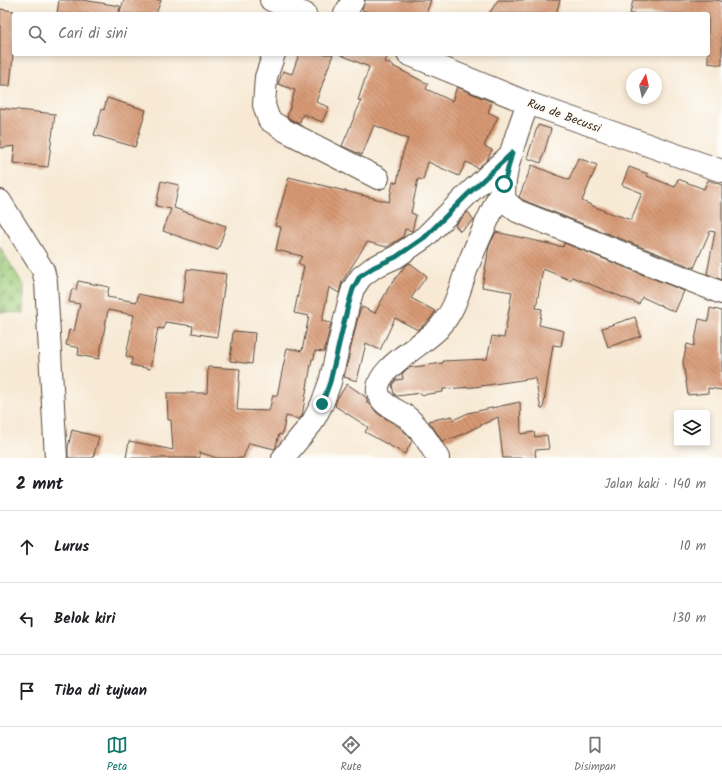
<!DOCTYPE html>
<html lang="id">
<head>
<meta charset="utf-8">
<style>
	body { margin:0; font-family:Kalam,sans-serif; background:#f2f2f2; color:#202124 }
	.controls { position:absolute; right:12px; bottom:12px; display:grid; overflow:hidden; border-radius:4px; box-shadow:0 2px 6px #0003 }
	.controls button { width:36px; height:36px; display:grid; place-items:center; padding:0; border:0; border-bottom:1px solid #e0e0e0; background:#fff; color:#202124; font:20px sans-serif }
	.compass { position:absolute; left:626px; top:68px; width:36px; height:36px; border-radius:50%; background:#fff; box-shadow:0 2px 6px #0003; rotate:9deg }
	.stop { position:absolute; width:12px; height:12px; margin:-9px; border:3px solid #0f766e; border-radius:50%; background:#fff }
	.stop.end { background:#0f766e; border-color:#fff; box-shadow:0 1px 4px #0008 }
	.list { margin:0; padding:0; list-style:none }
	h2 { display:flex; justify-content:space-between; align-items:center; height:52px; margin:0; padding:0 16px; font-size:17px }
	h2 small { font-size:13px; font-weight:400; color:#757577 }
	.list li { display:grid; grid-template-columns:26px 1fr auto; gap:12px; align-items:center; box-sizing:border-box; height:72px; padding:0 16px; border-top:1px solid #e0e0e0 }
	.list b { display:block; font-size:15px; white-space:nowrap }
	.list em { font-size:13px; font-style:normal; color:#757577 }
	.icon { flex:none; width:22px; height:22px; fill:none; stroke:currentColor; stroke-width:2; stroke-linecap:round; stroke-linejoin:round }
	.map { position:relative; flex:none; width:722px; height:458px; overflow:hidden }
	.search { position:absolute; background:#fff; box-shadow:0 2px 6px #0003; left:12px; right:12px; top:12px; height:44px; display:flex; align-items:center; gap:10px; box-sizing:border-box; padding:0 14px; border-radius:4px; color:#757577; font-size:15px }
	.sheet { height:268px; background:#fff }
	nav { display:flex; justify-content:space-around; align-items:center; box-sizing:border-box; height:56px; border-top:1px solid #e0e0e0; background:#fff; font-size:11px; color:#757577 }
	nav a { display:grid; justify-items:center; gap:2px }
	nav .on { color:#0f766e }
	.map>svg:first-child { display:block }
	.cemetery { fill:url(#cemetery-stones); stroke:#6c7c4c }
	.building { fill:url(#building-back-hatch) }
	.lines { fill:none; stroke-linecap:round; stroke-linejoin:round }
	.minor-casing { stroke:#574739; stroke-width:24 }
	.minor { stroke:#fff; stroke-width:22 }
	.route { stroke:#0f766e; stroke-width:5 }
	.labels { text-anchor:middle; dominant-baseline:central; stroke-width:4; stroke-linejoin:round; paint-order:stroke }
	.street-label { font-size:12px; fill:#3b2a1e; stroke:#fdfcf7 }
</style>
</head>
<body>
<div class="map">
<svg width="722" height="458" viewBox="0 0 722 458">
	<defs>
		<pattern id="cemetery-stones" width="16" height="16" patternUnits="userSpaceOnUse"><rect width="16" height="16" fill="#9ecd7b"/><path d="M2 7V4a2 2 0 0 1 4 0v3zM10 15v-3a2 2 0 0 1 4 0v3z" fill="#89b06a"/></pattern>
		<pattern id="building-back-hatch" width="6" height="6" patternUnits="userSpaceOnUse"><rect width="6" height="6" fill="#d79975"/><path d="M-1 5l2 2M0 0l6 6M5-1l2 2" fill="none" stroke="#b07d5f"/></pattern>
	</defs>
	<rect width="100%" height="100%" fill="#fdfcf7"/>
	<filter id="ink" filterUnits="userSpaceOnUse"><feTurbulence type="fractalNoise" baseFrequency=".025" numOctaves="2"/><feDisplacementMap in="SourceGraphic" scale="8" xChannelSelector="R" yChannelSelector="G"/><feConvolveMatrix kernelMatrix="1 2 1 2 8 2 1 2 1" color-interpolation-filters="sRGB"/></filter>
	<filter id="wash" filterUnits="userSpaceOnUse"><feTurbulence type="fractalNoise" baseFrequency=".012" numOctaves="4" result="noise"/><feDisplacementMap in="SourceGraphic" scale="16" xChannelSelector="R" yChannelSelector="G"/><feGaussianBlur stdDeviation="0.9" result="paint"/><feColorMatrix in="noise" values="0 0 0 0 0 0 0 0 0 0 0 0 0 0 0 0 0 1.4 0 .05"/><feComposite in="paint" operator="in"/></filter>
	<g filter="url(#wash)">
		<rect width="100%" height="100%" fill="#f7e9d4"/>
		<path class="cemetery" d="M0 247 24 286V313L0 312Z"/>
		<g id="blocks">
			<g class="building">
				<path d="M59 0H82L120 6 119 14 124 0H161L156 14H57Z"/>
				<path d="M365 0H431L426 14H373L362 10Z"/>
				<path d="M498 0H560L556 14H489Z"/>
				<path d="M633 0H713L722 1V65L708 63V14H630Z"/>
				<path d="M0 9 14 11V45L10 86H0Z"/>
				<path d="M299 54H333L316 102 329 107 322 122 303 114 299 124 287 117 295 90 278 84 283 71 292 74Z"/>
				<path d="M339 54H379L387 57 385 62 428 84 426 89 452 101 457 87 492 102 488 112 498 117 484 146 492 150 487 160 478 168 466 162 459 176 428 162 423 180 418 179 411 213 416 215 412 231 405 229 403 237 387 247 367 242 342 282 339 293 329 287 322 321 331 323 324 352 315 351 314 359H312L302 416 299 419 286 416 282 435 279 434 276 446 275 449 249 443 243 458H217L199 452 200 458H126L129 441 173 450 171 420H168L167 393H207L208 367 240 369 237 410 269 411 273 395 277 396 287 348 302 351 309 316 294 313 304 266 298 263 302 256 276 250 281 227 275 226 289 177 389 202 393 182 397 183 403 152 408 139 374 125 362 155 342 146 361 101 358 100 369 67Z"/>
				<path d="M107 98 146 110 135 147 94 135 102 109 104 110Z"/>
				<path d="M0 108 55 114 48 167 13 163 15 146 0 148Z"/>
				<path d="M538 125 551 129 541 163 527 158Z"/>
				<path d="M578 158 597 165 582 201 614 215V214L631 220 642 193 622 185 629 167 648 174 647 176 675 187 678 179 704 189 708 180 722 185V280L707 274 715 232 710 231 694 268 523 200 519 197 532 165 569 180Z"/>
				<path d="M161 181 179 185 174 208 226 226 218 250 163 231 171 209 156 206Z"/>
				<path d="M468 212 474 220 460 231 455 225Z"/>
				<path d="M496 232 563 247 564 243 684 291 675 312 642 297 639 304 572 277 570 280 543 269 536 308 542 309 539 325 564 331 561 346 553 345 543 409H541L535 378 474 387 443 389V392L421 395V393L397 396 394 394 392 385 396 380 403 379 402 374 408 368 443 363V361L487 359 492 336 504 338 512 292 482 287 489 247Z"/>
				<path d="M410 263 427 276 411 298 435 311 431 318 418 330 395 318 380 350 366 343 357 381 344 377 359 313 362 307 375 313 389 287 405 266Z"/>
				<path d="M187 269 226 274 217 337 192 333 193 326 165 322 164 329 158 328 150 369 131 365 132 358 126 356 134 315 108 310 99 359 78 355 79 348 66 345 69 330 74 331 80 304 69 302 72 289 76 290 78 281 109 287 107 297 137 302 138 294 182 303Z"/>
				<path d="M710 308 722 311V390L708 388V393L688 395 683 362 687 344 694 346 699 319 708 321Z"/>
				<path d="M635 317 641 336 608 347 602 328Z"/>
				<path d="M233 331 255 333 252 364 230 361Z"/>
				<path d="M347 384 366 397 368 402H366L370 404 377 413 399 427 407 434 412 441 405 454 365 432 368 427 335 406 337 399Z"/>
				<path d="M520 402 521 434 534 432 535 437 547 435 549 449 535 450 536 458H503L498 417 454 438 442 441 429 421 452 416 453 420 468 413Z"/>
				<path d="M72 430 99 437 93 458H68V447Z"/>
			</g>
		</g>
	</g>
	<g filter="url(#ink)">
		<use href="#blocks" fill-opacity="0" stroke="#574739" stroke-width="1"/>
		<g class="lines">
			<g class="minor-casing">
				<g id="minor">
					<path d="M271 0 305 14"/>
					<path d="M345 14 353 0"/>
					<path d="M274 54 266 77 264 105 269 120 286 131 378 178"/>
					<path d="M408 54 528 103 722 171"/>
					<path d="M528 103C519 127 500 177 505 201L517 211 722 293"/>
					<path d="M0 201 43 270 46 282 56 458"/>
					<path d="M283 458 312 423 322 404 330 382 348 306 353 289 361 277 374 267 396 257 425 237 468 194 512 153"/>
					<path d="M438 458C429 443 420 428 407 417 397 409 381 406 378 392 374 369 425 344 439 328 456 309 459 290 467 268 478 239 492 212 504 184"/>
				</g>
			</g>
			<use href="#minor" class="minor"/>
		</g>
	</g>
	<g class="lines" filter="url(#ink)">
		<path class="route" d="M322 404 330 382 348 306 353 289 360 276 374 267 396 257 425 237 468 194 512 153 504 184"/>
	</g>
	<g class="labels">
		<g class="street-label">
			<text transform="translate(564 116) rotate(20)">Rua de Becussi</text>
		</g>
	</g>
</svg>
<div class="controls">
<button><svg class="icon" aria-label="layers" viewBox="0 0 24 24"><path d="M12 4l9 5-9 5-9-5zM3 14l9 5 9-5"/></svg></button>
</div>
<svg class="compass" viewBox="-18 -18 36 36"><path d="M0-13l5 13h-10z" fill="#e53935"/><path d="M0 13l5-13h-10z" fill="#757577"/></svg>
<div class="stop" style="left:504px;top:184px"></div>
<div class="stop end" style="left:322px;top:404px"></div>
<div class="search"><svg class="icon" aria-label="search" viewBox="0 0 24 24"><circle cx="10" cy="10" r="6"/><path d="M15 15l6 6"/></svg>Cari di sini</div>
</div>
<section class="sheet">
<h2>2 mnt<small>Jalan kaki · 140 m</small></h2>
<ul class="list">
<li><svg class="icon" aria-label="ahead" viewBox="0 0 24 24"><path d="M12 20V5M6 11l6-6 6 6"/></svg><div><b>Lurus</b></div><em>10 m</em></li>
<li><svg class="icon" aria-label="left" viewBox="0 0 24 24"><path d="M17 20v-9H6M10 6l-5 5 5 5"/></svg><div><b>Belok kiri</b></div><em>130 m</em></li>
<li><svg class="icon" aria-label="arrive" viewBox="0 0 24 24"><path d="M6 21V4h12l-3 4 3 4H6"/></svg><div><b>Tiba di tujuan</b></div></li>
</ul>
</section>
<nav>
<a class="on"><svg class="icon" aria-label="map" viewBox="0 0 24 24"><path d="M3 6l6-2 6 2 6-2v14l-6 2-6-2-6 2zM9 4v14M15 6v14"/></svg>Peta</a>
<a><svg class="icon" aria-label="directions" viewBox="0 0 24 24"><path d="M12 3l9 9-9 9-9-9zM9 14v-3h6M13 9l2 2-2 2"/></svg>Rute</a>
<a><svg class="icon" aria-label="saved" viewBox="0 0 24 24"><path d="M7 4h10v16l-5-4-5 4z"/></svg>Disimpan</a>
</nav>
</body>
</html>
